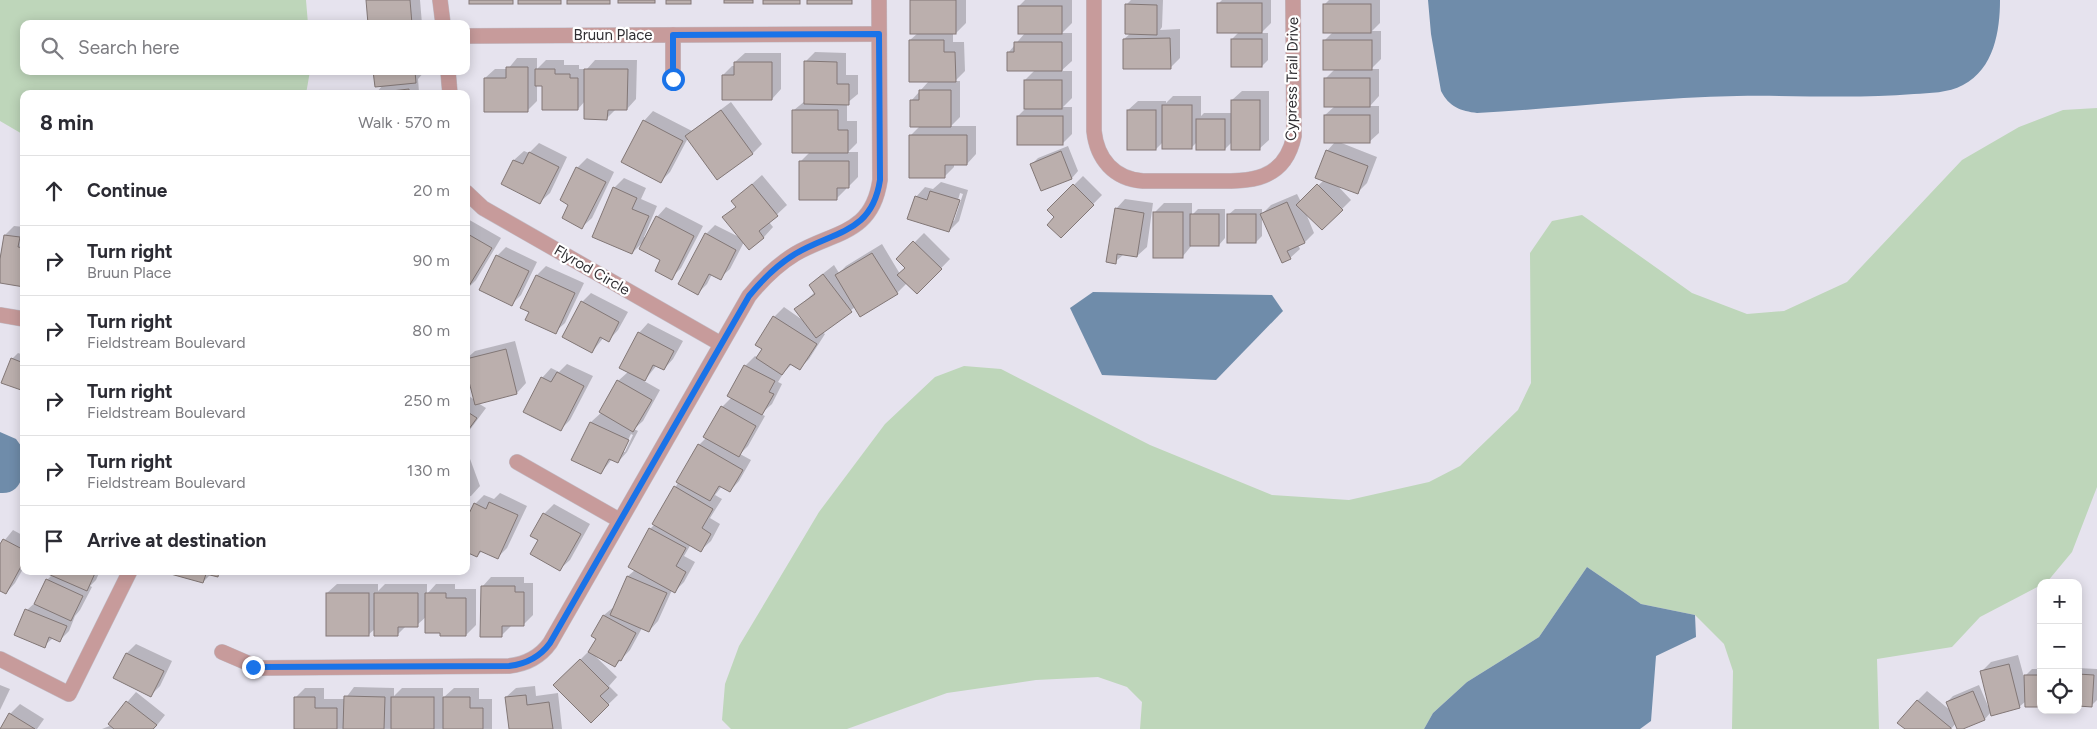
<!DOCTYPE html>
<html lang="en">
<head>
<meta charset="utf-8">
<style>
	body { margin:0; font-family:Figtree,sans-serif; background:#f2f2f3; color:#2b2b33 }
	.controls { position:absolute; right:15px; bottom:15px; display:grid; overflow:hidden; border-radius:10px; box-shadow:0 2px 12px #0003 }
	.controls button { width:45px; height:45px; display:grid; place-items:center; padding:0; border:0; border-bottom:1px solid #e1e1e2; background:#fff; color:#2b2b33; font:25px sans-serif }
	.stop { position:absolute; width:15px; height:15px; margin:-11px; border:4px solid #1a73e8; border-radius:50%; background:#fff }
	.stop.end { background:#1a73e8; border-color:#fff; box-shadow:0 1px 5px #0008 }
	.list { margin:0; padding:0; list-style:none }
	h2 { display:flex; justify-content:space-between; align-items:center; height:65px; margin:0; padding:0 20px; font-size:21px }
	h2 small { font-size:16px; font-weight:400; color:#7c7c81 }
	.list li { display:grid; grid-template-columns:32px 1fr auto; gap:15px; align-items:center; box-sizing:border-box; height:70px; padding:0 20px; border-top:1px solid #e1e1e2 }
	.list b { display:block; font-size:19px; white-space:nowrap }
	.list p { margin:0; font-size:16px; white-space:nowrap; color:#7c7c81 }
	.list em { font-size:16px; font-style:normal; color:#7c7c81 }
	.icon { flex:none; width:28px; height:28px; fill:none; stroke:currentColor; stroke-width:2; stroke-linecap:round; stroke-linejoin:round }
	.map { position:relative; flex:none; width:2097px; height:729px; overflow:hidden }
	.search { position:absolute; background:#fff; box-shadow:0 2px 12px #0003; left:20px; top:20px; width:450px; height:55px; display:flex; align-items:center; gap:12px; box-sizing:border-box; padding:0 18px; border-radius:10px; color:#7c7c81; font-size:19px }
	.panel { position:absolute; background:#fff; box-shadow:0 2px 12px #0003; left:20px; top:90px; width:450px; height:485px; border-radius:10px }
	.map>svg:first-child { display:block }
	.green { fill:#bed6ba }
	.water { fill:#6f8caa }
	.shadow { fill:#0003; fill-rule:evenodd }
	.building { fill:#bbafad; stroke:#827776 }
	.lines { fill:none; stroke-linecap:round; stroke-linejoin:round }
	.minor-casing { stroke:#c2bfc9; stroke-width:16 }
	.minor { stroke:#c79b9b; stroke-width:15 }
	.route { stroke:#1a73e8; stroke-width:6 }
	.labels { text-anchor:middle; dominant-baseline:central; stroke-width:4.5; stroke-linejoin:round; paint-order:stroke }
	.street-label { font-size:15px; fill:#302f33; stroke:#fff }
</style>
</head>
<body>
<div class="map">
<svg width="2097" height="729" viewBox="0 0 2097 729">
	<rect width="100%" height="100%" fill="#e6e3ee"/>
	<g class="green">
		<path d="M0 0H306L308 24H24V71H310L306 94H24V135L0 121Z"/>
		<path d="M2097 108V487L2072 552 2047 582 2041 583V585L1980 617 1952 647 1877 659 1879 729H1732L1733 671 1724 644 1695 615 1641 604 1587 567 1539 637 1467 682 1433 713 1424 729H1140L1142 702 1127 687 1098 677 1036 680 947 693 847 729H731L722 720 725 684 739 646 819 512 885 424 935 377 964 366 1001 369 1150 445 1272 495 1349 500 1429 482 1460 466 1518 410 1531 383 1530 253 1552 221 1582 215 1692 293 1747 314 1784 311 1847 282 1962 160 2019 127 2063 110Z"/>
	</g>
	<g class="water">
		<path d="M1428 0H2000C2000 31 1994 69 1963 85 1948 93 1930 93 1914 94 1856 99 1796 95 1737 96 1650 98 1564 108 1477 113 1461 111 1449 107 1441 91L1431 34Z"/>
		<path d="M1093 292 1272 295 1283 311 1216 380 1102 375 1070 308Z"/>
		<path d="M0 432 16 439 24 450C24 468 25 495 0 493Z"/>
		<path d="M1587 567 1641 604 1695 615 1696 637 1656 656 1651 721 1640 729H1424L1433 713 1467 682 1539 637Z"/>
	</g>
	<g class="shadow">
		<path d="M367 0H420L422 24H370Z"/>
		<path d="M911 0H966V23L956 33H953V42H964L965 71 955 81H960V117L951 126H976V154L967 164H954V167L944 177 910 136 920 126 911 101 929 81 910 40 918 33Z"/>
		<path d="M1025 0H1072V23L1062 33H1072V61L1061 71H1072V98L1063 107H1072V134L1063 143 1018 116 1025 109V80L1035 70 1008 53 1025 33 1019 6Z"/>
		<path d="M1131 0H1163L1162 27 1160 30 1180 29V58L1170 68 1124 39 1131 33 1126 5Z"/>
		<path d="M1222 0H1271V23L1261 33H1268V60L1262 66 1232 39 1239 32 1218 4Z"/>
		<path d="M1329 0H1380V23L1372 31H1381V59L1371 69H1379V96L1370 106H1379V133L1369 142H1339L1377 157 1367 183 1358 192 1336 184 1351 200 1322 229 1305 211 1314 233 1305 242 1298 245 1300 249 1290 258 1262 215V236L1256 242 1228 215 1235 209H1262V214L1271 205 1297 194 1301 202 1324 180 1327 151 1335 142 1325 115 1335 106 1325 79 1336 68 1325 40 1333 32 1325 4Z"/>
		<path d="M815 52 846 53V75H858V94L847 103V121H857V143L848 152H858V177L848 187H846V189L836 199 800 162 810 152 794 110 805 101V62Z"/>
		<path d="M745 53H781V89L772 99 723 75 732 66H735V62Z"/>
		<path d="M517 58H537V69L546 60H564V65H579V69H587L595 60H637L636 99 627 109H616L607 118 585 101 578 109 543 85H537V101L527 111 485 78 495 69H508Z"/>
		<path d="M374 71H425L418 79 419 92 430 91V94H375L383 85Z"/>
		<path d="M1242 91H1269V140L1259 149 1232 142 1225 149 1197 142 1191 148 1163 142 1156 149 1128 110 1138 101H1166V103L1173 96H1201V116L1204 113H1232V100Z"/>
		<path d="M731 102 762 144 753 153 717 178 688 138 670 172 660 182 644 121 653 111 692 131Z"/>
		<path d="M539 143 567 157 550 193 540 202 514 160 524 151 529 153Z"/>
		<path d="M1068 146 1078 171 1072 178 1041 189 1032 164 1038 158Z"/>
		<path d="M587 158 614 172 592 218 582 227 570 204 577 168Z"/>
		<path d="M762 175 787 205 769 222 773 227 764 237 749 248 744 242 730 269 720 278 712 274 707 284 698 293 706 234 715 225 741 238 724 217 737 206 733 201Z"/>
		<path d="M1083 176 1102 195 1061 237 1056 217 1049 210Z"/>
		<path d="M624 178 646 188 641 199 657 206 644 237 646 238 657 217 666 207 703 226 681 268 671 278 662 260 644 241 632 253 614 188Z"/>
		<path d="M941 182 968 190 959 221 949 231 916 197 925 187 933 189ZM960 193 963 194 954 221H952Z"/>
		<path d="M1125 199 1153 203 1147 247 1137 256 1124 254 1115 262 1116 209Z"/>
		<path d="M1164 203H1192V215L1198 209H1225V238L1219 245H1192L1183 256 1155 212Z"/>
		<path d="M466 218 501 238 476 280 466 290Z"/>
		<path d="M14 226 24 227V286L0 282V257L5 235Z"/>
		<path d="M924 233 950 259 917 293 907 283 897 293 855 307 822 332 825 334 809 359 799 369 792 364 784 372 778 382 782 384 772 404 761 414 765 416 748 446 740 454 751 460 739 481 730 491 722 486 715 495 722 499 710 518 720 524 711 541 701 550 691 544 684 556 695 562 684 582 675 591 672 590 658 621 649 631 642 628 630 650 615 666 595 656 617 677 609 686 618 695 591 721 555 685 590 650 598 638 593 636 604 615 615 606 628 576 635 570 650 529 655 524 699 445 707 437 722 407 732 397 729 396 745 366 755 356 758 358 764 349 774 317 784 307 804 321 796 309 815 292 810 285 820 276 834 265 839 273 846 266 882 244 900 274 907 268 898 259Z"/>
		<path d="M506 247 537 262 521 295 511 305 497 256Z"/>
		<path d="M546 266 584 283 565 323 555 332 531 312 537 275Z"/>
		<path d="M591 293 628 312 618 330 609 340 604 337 592 352 582 302Z"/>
		<path d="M648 323 683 341 673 359 664 369 657 365 644 381 660 390 643 421 634 429 638 431 627 452 618 462 612 459 601 473 573 459 591 422 602 412 618 381 628 372 639 333ZM631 434 633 435 625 452H622Z"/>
		<path d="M515 341 526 383 517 393 478 403 486 408 466 435V394L476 401 466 359 475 351Z"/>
		<path d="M18 353 24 355V390L12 359Z"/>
		<path d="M567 364 593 376 570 420 560 430 542 378 551 368 559 372Z"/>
		<path d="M466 448 480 486 471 496 466 497Z"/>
		<path d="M500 493 527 506 507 548 497 558 482 551 477 556 475 504 484 495 494 499Z"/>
		<path d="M554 504 590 524 570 560 560 569 539 540 544 514Z"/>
		<path d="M13 530 24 536V567L15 583 6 593 0 590V546Z"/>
		<path d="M50 571H100L96 580 90 586 92 587 80 610 75 616 69 631 60 640 53 638 44 646 27 610 37 601 47 580 52 575Z"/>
		<path d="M168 571H222L217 576 211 574 203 582Z"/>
		<path d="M491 577H524V583H533V615L523 625 511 626 502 635 482 587Z"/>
		<path d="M337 584H378V591L385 584H427V594L436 584H455V589H476V625L466 635 441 632 427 616 417 625H407L397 635 376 628 368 635 327 593Z"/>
		<path d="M136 644 172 661 160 686 150 696 115 678 127 653Z"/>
		<path d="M2018 655 2024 677 2032 669H2041V706L2026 701 2019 707 1991 712 1985 719 1960 729 1956 723 1951 729H1907L1917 701 1927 691 1951 711 1947 702 1953 696 1979 685 1988 706 1990 705 1981 672 1991 662Z"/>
		<path d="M2078 668 2097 669V700L2091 706 2078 705Z"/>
		<path d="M0 685 10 689 0 710Z"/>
		<path d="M535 686 536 696 558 693 562 729H510L506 697 516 688Z"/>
		<path d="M354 687 394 688V696L402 688H443V698L454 688H479V699H492V729H295V698L305 688H324V699H345Z"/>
		<path d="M136 692 165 715 154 729H102L112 725 109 723Z"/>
		<path d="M20 704 44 719 37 729H1L10 714Z"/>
	</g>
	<g class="building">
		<path d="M366 0H410L412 24H368Z"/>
		<rect x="469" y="0" width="44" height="4"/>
		<rect x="518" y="0" width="43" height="4"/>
		<rect x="567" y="0" width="43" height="4"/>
		<rect x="618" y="0" width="37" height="3"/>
		<rect x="666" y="0" width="25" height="4"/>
		<rect x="724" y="0" width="29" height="3"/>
		<rect x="763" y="0" width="37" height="4"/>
		<rect x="807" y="0" width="45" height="4"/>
		<rect x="910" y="0" width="46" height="34"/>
		<rect x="1217" y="3" width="45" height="30"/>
		<path d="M1125 4 1157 5V35L1125 34Z"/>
		<rect x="1323" y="4" width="48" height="29"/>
		<rect x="1018" y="6" width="44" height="28"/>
		<path d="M1170 38 1171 69H1123V39Z"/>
		<rect x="1231" y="39" width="31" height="28"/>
		<path d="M909 40H944V52H955L956 82H909Z"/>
		<rect x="1323" y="40" width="49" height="30"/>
		<path d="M1014 42H1062V71H1007V52H1014Z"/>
		<path d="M804 61 837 62V84H849V105L804 104Z"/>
		<path d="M734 62H772V100H722V75H734Z"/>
		<path d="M506 67H528V112H484V78H506Z"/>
		<path d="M535 69H555V74H570V78H578V110H542V86H535Z"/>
		<path d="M584 69H628L627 110H608L607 120 584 119Z"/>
		<path d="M373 71H415L416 83 375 87Z"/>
		<rect x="1324" y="78" width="46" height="29"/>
		<rect x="1024" y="80" width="38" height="29"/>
		<path d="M409 89V94H374V93Z"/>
		<path d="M919 90H951V127H910V100H919Z"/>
		<rect x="1231" y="100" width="29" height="50"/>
		<rect x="1162" y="105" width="30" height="44"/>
		<path d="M721 110 753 154 717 180 685 136Z"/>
		<path d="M792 110H838V130H848V153H792Z"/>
		<rect x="1127" y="110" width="29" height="40"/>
		<rect x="1324" y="115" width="46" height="28"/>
		<rect x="1017" y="116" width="46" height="29"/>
		<rect x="1196" y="119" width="29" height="31"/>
		<path d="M643 120 683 141 661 183 621 162Z"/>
		<path d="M909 135H967V165H945V178H909Z"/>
		<path d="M1326 150 1368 166 1358 194 1315 178Z"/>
		<path d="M1061 151 1072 179 1041 191 1030 164Z"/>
		<path d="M529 152 559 167 540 204 501 184 513 160 523 164Z"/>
		<path d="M799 161H849V188H837V200H799Z"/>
		<path d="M576 167 606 182 582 229 562 218 568 205 560 200Z"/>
		<path d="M752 184 778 216 759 231 764 238 749 250 722 217 736 207 731 201Z"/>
		<path d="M1073 184 1094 205 1061 238 1047 225 1054 217 1047 210Z"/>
		<path d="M1317 184 1343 210 1322 230 1296 205Z"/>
		<path d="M613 187 637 198 632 209 649 216 632 254 592 237Z"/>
		<path d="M930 191 960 200 949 232 907 219 915 196 927 200Z"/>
		<path d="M1287 202 1305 243 1287 251 1291 259 1282 263 1260 214Z"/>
		<path d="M1115 208 1144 213 1137 257 1117 254 1116 264 1106 262Z"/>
		<rect x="1153" y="212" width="30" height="46"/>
		<rect x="1190" y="214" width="29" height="32"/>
		<rect x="1227" y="214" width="29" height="29"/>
		<path d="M656 216 694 236 672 280 655 271 660 260 639 249Z"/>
		<path d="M466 233 492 248 466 291Z"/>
		<path d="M705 233 736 250 721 280 709 274 698 295 678 284Z"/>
		<path d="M4 235 20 237 18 247 24 248V287L0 283V259Z"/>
		<path d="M913 241 942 269 917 294 897 275 905 268 896 259Z"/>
		<path d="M872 253 898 294 860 317 835 275Z"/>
		<path d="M496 255 529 271 512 306 479 290Z"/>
		<path d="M823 274 852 312 816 338 794 309 815 294 809 285Z"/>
		<path d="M536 275 575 293 556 334 525 320 529 312 520 308Z"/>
		<path d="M581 301 619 322 609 342 600 337 592 353 562 337Z"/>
		<path d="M773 316 817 344 800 370 790 364 782 375 756 358 762 349 755 345Z"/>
		<path d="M638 332 674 351 664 370 653 365 645 381 619 368Z"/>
		<path d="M506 349 517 394 475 405 466 370V359Z"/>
		<path d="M24 355V391L1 383 11 358 21 362Z"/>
		<path d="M744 365 775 381 769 392 774 394 762 415 727 396Z"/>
		<path d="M557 372 584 386 561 431 523 412 541 377 551 382Z"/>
		<path d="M617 380 652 400 633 432 599 412Z"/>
		<path d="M721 406 756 426 739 457 703 437Z"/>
		<path d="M466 411 477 418 466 433Z"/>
		<path d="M590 422 629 440 618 463 609 459 601 474 571 460Z"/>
		<path d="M698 444 743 470 730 492 719 486 710 501 676 482Z"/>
		<path d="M674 486 713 509 702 528 711 534 701 552 652 524Z"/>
		<path d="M489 502 518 515 498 559 480 551 477 557 466 552V520L474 503 486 509Z"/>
		<path d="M543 513 581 534 560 571 530 554 538 540 530 536Z"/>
		<path d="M649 528 686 548 676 566 686 572 675 593 628 567Z"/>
		<path d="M3 539 24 550V561L6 594 0 591V544Z"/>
		<path d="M49 571H96L87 591 48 574Z"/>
		<path d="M167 571H219L218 577 206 574 203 583 167 573Z"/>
		<path d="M627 576 667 593 649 632 610 615Z"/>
		<path d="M46 579 83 596 71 621 34 604Z"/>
		<path d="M481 586H515V592H524V626H502V637H480Z"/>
		<rect x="326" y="593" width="43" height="43"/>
		<path d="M374 593H418V627H398V636H374Z"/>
		<path d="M425 593H446V598H466V636H440V633H425Z"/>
		<path d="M25 609 67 626 60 642 49 637 45 648 14 635Z"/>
		<path d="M603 615 636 633 621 661 619 660 615 667 588 652 596 639 591 636Z"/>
		<path d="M126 653 164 671 151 697 113 678Z"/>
		<path d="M580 659 609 688 600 696 609 705 591 723 553 685Z"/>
		<path d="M2009 664 2020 708 1991 716 1980 671Z"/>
		<path d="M2078 674 2094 675 2092 707 2078 706Z"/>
		<path d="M2024 675H2041V707H2025Z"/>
		<path d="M1973 691 1985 720 1963 729H1957L1946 702Z"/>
		<path d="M526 695 527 705 549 702 553 729H509L505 697Z"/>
		<path d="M344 696 385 697 384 729H343Z"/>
		<path d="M294 697H315V708H337V729H294Z"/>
		<rect x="391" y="697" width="43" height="32"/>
		<path d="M443 697H470V708H483V729H443Z"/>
		<path d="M1917 700 1951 728V729H1905L1897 723Z"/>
		<path d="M126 701 157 725 153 729H114L108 724Z"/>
		<path d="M9 713 35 729H0Z"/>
	</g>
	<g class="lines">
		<g class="minor-casing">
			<g id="minor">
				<path d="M440 0 443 24"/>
				<path d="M1094 0V131C1097 159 1114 179 1143 181 1164 181 1184 181 1205 181 1244 181 1284 185 1294 136L1293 0"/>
				<path d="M673 35V79"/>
				<path d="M466 36 879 34"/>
				<path d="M448 71 450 94"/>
				<path d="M466 192 483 208 721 344"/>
				<path d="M0 315 24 319"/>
				<path d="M517 462 619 520"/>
				<path d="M222 652 259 668 509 666C526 664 540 657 550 643L749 296C762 280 777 265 795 254 834 231 872 235 880 180L879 0"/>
				<path d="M0 659 69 694 130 571"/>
			</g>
		</g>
		<use href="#minor" class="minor"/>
	</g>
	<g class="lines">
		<path class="route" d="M253 667 509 666C526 664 540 657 550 643L749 296C762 280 777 265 795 254 833 231 872 234 880 180L879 34 673 35V79"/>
	</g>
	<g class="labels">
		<g class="street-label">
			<text x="613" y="35">Bruun Place</text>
			<text transform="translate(1292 79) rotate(-89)">Cypress Trail Drive</text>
			<text transform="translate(592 270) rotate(30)">Flyrod Circle</text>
		</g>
	</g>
</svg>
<div class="controls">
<button>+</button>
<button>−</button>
<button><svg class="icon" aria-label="locate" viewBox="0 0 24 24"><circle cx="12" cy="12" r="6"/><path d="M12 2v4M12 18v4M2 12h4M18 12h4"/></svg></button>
</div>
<div class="stop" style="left:673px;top:79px"></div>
<div class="stop end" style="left:253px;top:667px"></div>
<div class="search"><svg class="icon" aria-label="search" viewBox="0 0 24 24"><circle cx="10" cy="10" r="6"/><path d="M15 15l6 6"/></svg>Search here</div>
<section class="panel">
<h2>8 min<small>Walk · 570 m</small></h2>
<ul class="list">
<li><svg class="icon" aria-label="ahead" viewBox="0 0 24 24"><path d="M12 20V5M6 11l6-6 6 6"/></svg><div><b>Continue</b></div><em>20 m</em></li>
<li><svg class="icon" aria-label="right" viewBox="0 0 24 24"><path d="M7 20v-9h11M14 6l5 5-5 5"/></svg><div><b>Turn right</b><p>Bruun Place</p></div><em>90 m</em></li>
<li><svg class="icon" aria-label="right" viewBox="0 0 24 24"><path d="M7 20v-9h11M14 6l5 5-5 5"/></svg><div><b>Turn right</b><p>Fieldstream Boulevard</p></div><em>80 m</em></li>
<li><svg class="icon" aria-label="right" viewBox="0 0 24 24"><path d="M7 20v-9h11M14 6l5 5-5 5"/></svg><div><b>Turn right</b><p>Fieldstream Boulevard</p></div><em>250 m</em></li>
<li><svg class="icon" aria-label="right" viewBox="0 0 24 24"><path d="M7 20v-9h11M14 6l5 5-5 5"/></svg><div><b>Turn right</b><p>Fieldstream Boulevard</p></div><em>130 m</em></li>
<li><svg class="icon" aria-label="arrive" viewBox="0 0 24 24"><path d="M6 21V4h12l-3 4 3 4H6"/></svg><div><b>Arrive at destination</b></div></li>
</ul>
</section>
</div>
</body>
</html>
